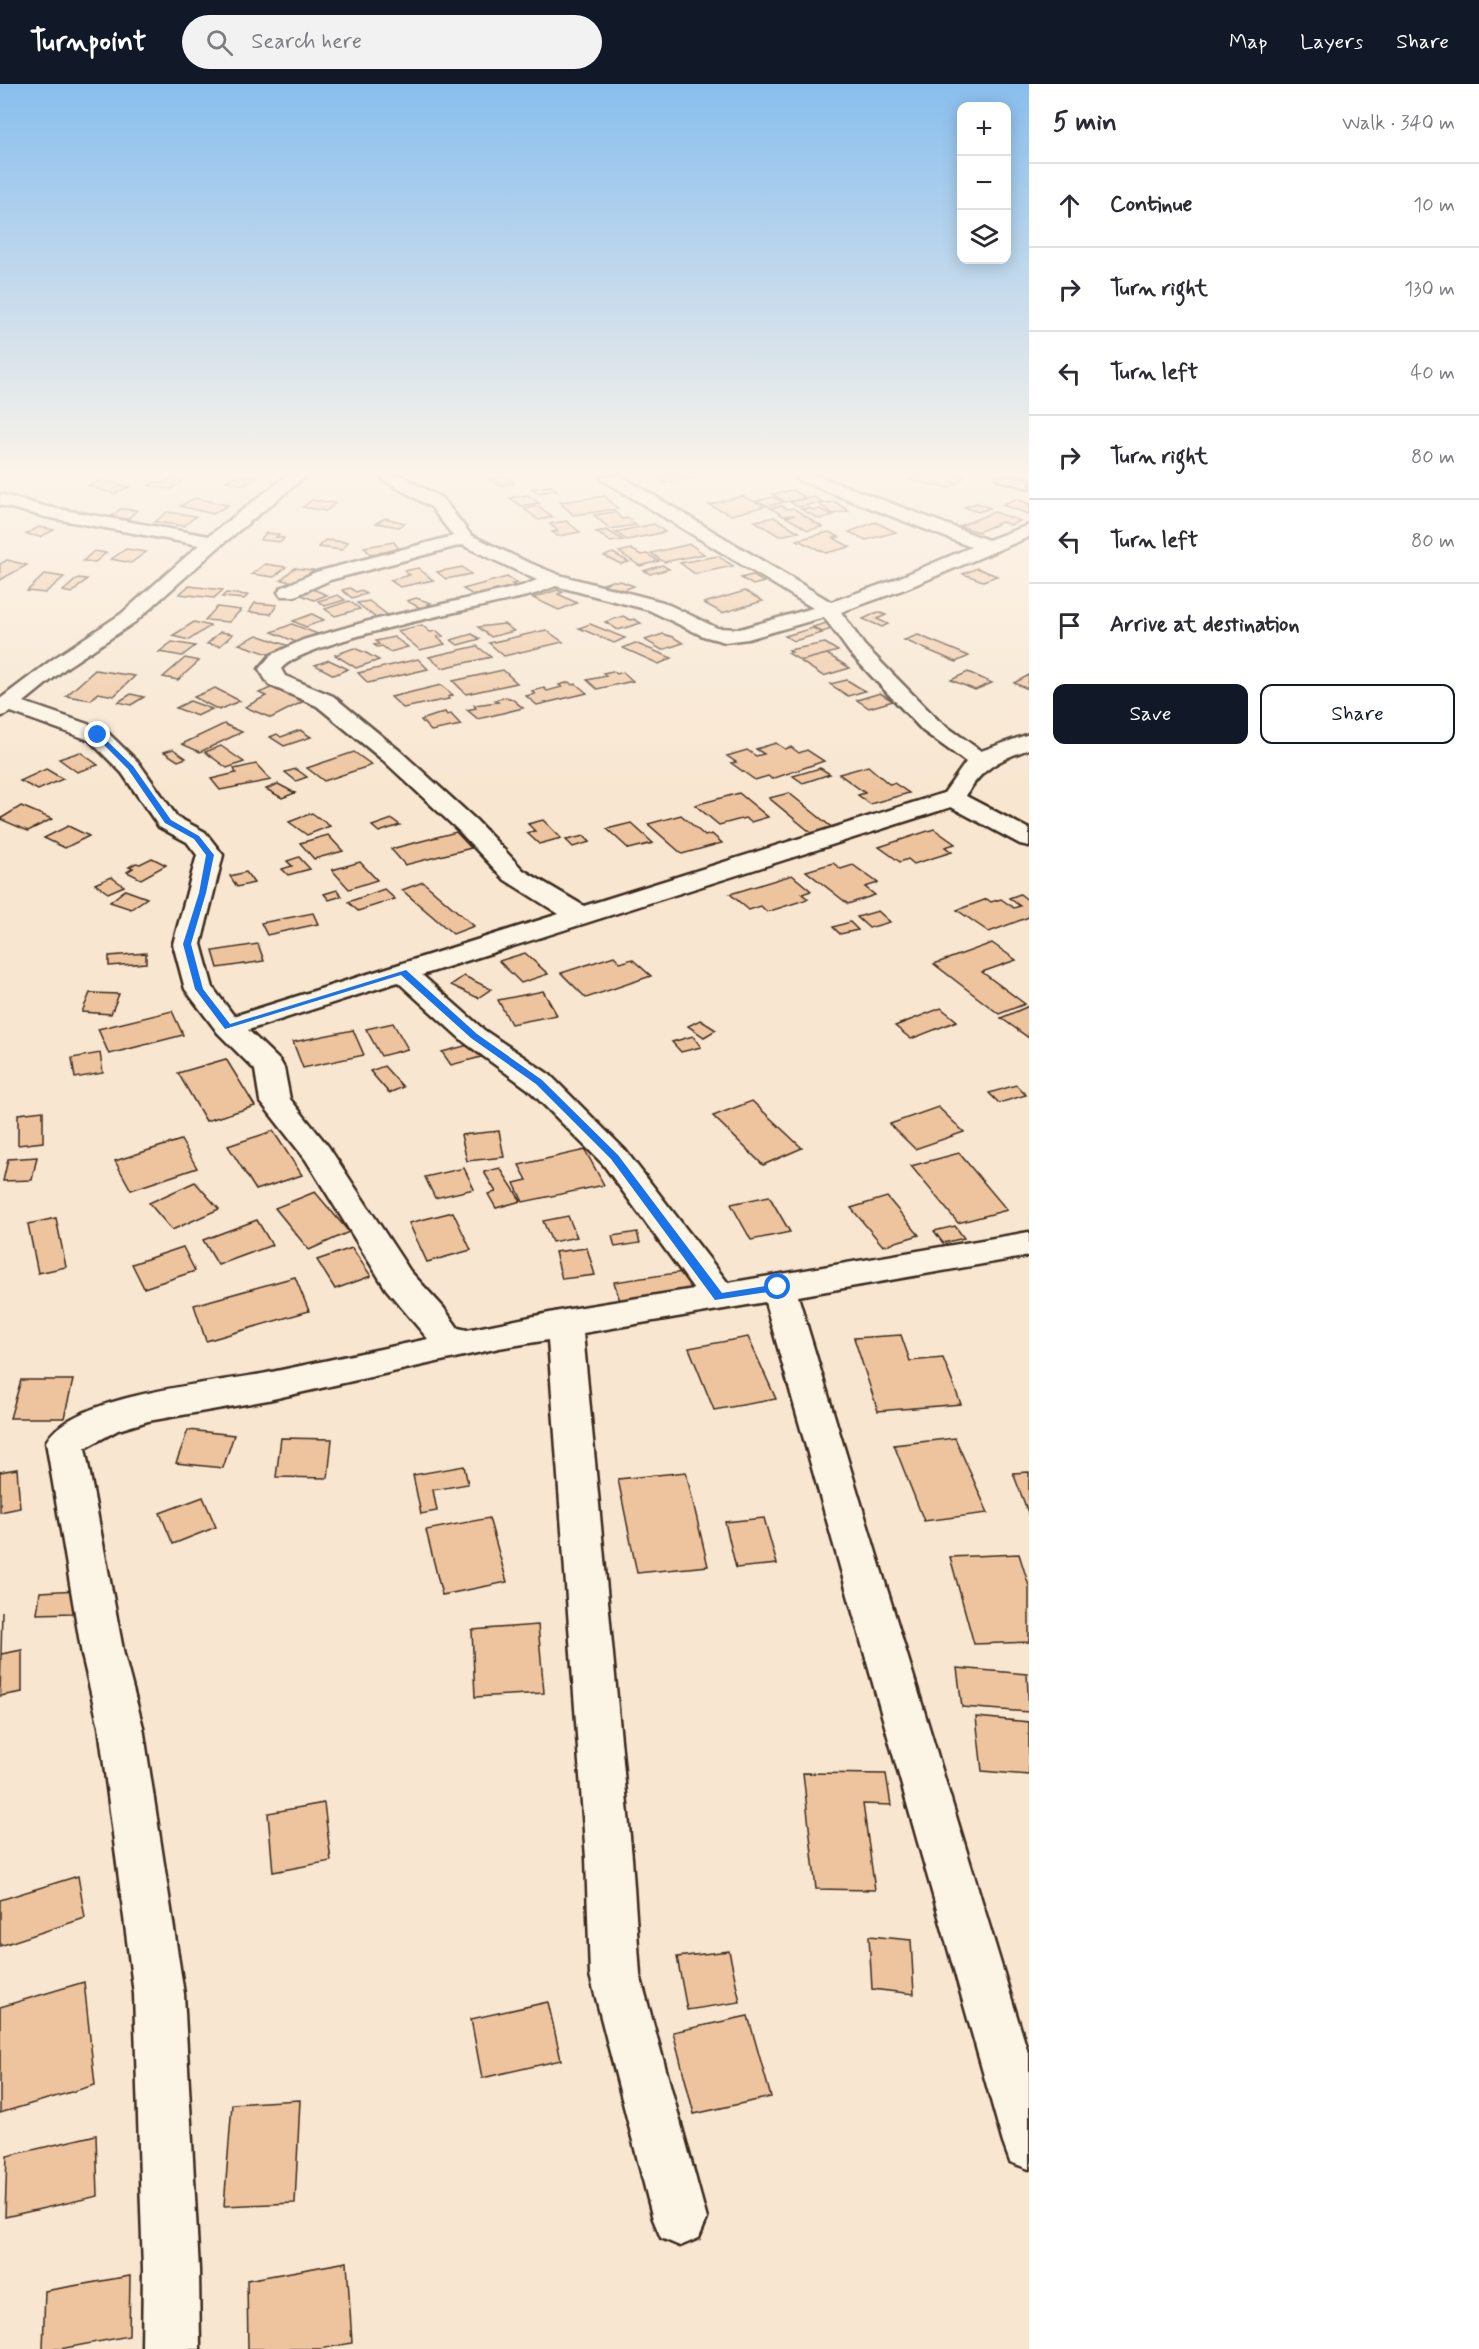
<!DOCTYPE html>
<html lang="en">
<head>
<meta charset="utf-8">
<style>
	body { margin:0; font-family:Mynerve,sans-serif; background:#f2f2f3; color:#2b2b33 }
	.controls { position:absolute; right:18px; top:18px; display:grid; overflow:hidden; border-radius:12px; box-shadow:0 3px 15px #0003 }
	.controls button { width:54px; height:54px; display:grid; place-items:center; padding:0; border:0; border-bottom:2px solid #e1e1e2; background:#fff; color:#2b2b33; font:30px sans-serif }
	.stop { position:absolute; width:18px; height:18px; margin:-14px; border:4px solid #1a73e8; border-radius:50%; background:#fff }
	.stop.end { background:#1a73e8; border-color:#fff; box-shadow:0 2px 6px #0008 }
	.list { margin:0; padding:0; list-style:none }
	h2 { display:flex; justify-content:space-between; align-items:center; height:78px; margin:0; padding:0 24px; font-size:26px }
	h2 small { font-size:20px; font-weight:400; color:#7c7c81 }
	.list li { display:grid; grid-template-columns:39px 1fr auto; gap:18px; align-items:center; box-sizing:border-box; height:84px; padding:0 24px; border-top:2px solid #e1e1e2 }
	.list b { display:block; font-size:22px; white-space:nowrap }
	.list em { font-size:20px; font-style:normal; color:#7c7c81 }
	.actions { display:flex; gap:12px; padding:18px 24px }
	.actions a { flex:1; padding:14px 0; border:2px solid #111827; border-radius:12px; text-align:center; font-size:21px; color:#111827 }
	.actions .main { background:#111827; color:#fff }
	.icon { flex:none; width:33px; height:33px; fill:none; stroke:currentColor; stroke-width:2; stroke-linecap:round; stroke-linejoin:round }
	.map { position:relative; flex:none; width:1029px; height:2265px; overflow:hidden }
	header { display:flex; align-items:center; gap:36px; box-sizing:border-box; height:84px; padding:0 30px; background:#111827; color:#fff }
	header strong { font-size:28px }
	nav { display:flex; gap:33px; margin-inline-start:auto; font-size:21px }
	.search { width:420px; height:54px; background:#f2f2f3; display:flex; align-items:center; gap:15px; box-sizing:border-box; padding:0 21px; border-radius:33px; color:#7c7c81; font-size:22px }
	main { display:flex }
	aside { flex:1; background:#fff }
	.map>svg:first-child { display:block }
	.building { fill:#eec49e; stroke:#3b2a1e; stroke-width:1.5 }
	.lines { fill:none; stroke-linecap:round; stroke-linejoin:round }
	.minor-casing { stroke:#3b2a1e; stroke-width:5 }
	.minor { fill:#fcf5e5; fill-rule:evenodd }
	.route { fill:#1a73e8 }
</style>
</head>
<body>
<header>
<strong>Turnpoint</strong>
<div class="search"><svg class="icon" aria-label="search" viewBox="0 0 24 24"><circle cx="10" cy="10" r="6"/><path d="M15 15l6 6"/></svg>Search here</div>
<nav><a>Map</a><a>Layers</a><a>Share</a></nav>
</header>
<main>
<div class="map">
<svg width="1029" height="2265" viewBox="0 0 1029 2265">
	<rect width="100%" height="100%" fill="#f8e6d0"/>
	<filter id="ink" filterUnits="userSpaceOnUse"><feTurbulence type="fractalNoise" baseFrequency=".0167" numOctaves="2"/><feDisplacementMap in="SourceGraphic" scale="12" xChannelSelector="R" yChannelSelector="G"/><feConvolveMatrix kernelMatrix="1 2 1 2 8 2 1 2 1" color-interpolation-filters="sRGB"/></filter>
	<g filter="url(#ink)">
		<g class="building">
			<path d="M236 392H261L244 401 226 397Z"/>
			<path d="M504 392 515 399 500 402 490 395Z"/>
			<path d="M655 392H697L698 393 665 399Z"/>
			<path d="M915 392H960L964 393 950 404 910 396Z"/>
			<path d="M170 395 182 397 171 405 149 402 154 398 164 399Z"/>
			<path d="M103 396 129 403 114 410 88 402Z"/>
			<path d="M551 402 556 406 538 409 532 404Z"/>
			<path d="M792 406 806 414 785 418 772 410Z"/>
			<path d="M527 411 539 419 521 422 510 414Z"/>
			<path d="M605 412 618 425 573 431 560 418Z"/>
			<path d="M742 412 765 422 732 431 709 421Z"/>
			<path d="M773 413 784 418 768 422 757 417Z"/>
			<path d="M814 413 822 418 798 423 790 418Z"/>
			<path d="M195 414 228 421 213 430 180 422Z"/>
			<path d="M1016 415 1029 420V430L1002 421Z"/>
			<path d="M312 416 335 419 326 427 303 423Z"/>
			<path d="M835 418 849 427 833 430 819 420Z"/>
			<path d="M976 419 990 424 978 428 964 423Z"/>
			<path d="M538 422 553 433 539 436 524 425Z"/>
			<path d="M782 422 787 425 793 424 822 443 808 446 786 433 795 431 783 432 770 424Z"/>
			<path d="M809 424 814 426 820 425 833 431 819 435 801 425Z"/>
			<path d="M120 425 137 426 128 435 111 433Z"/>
			<path d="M167 428 196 432 184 442 155 438Z"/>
			<path d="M615 428 622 435 629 434 636 441 610 445 594 431Z"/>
			<path d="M994 428 1020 437 1010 441 1002 438 978 448 960 442Z"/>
			<path d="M774 433 799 448 779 452 755 437Z"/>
			<path d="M385 434 405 439 399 443 376 439Z"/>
			<path d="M566 437 580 448 558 452 552 448 558 447 550 440Z"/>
			<path d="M875 438 896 448 866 456 849 448Z"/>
			<path d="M654 440 665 448 627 456 615 448Z"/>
			<path d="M39 443 54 446 40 453 26 450Z"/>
			<path d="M607 446 623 456 611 458 596 448Z"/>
			<path d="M829 448 839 453 834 454 850 463 826 469 797 456Z"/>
			<path d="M266 449 279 450 276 453 284 454 281 458 260 456Z"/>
			<path d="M325 456 348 458 342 466 318 463Z"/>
			<path d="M394 458 400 466 370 470 364 463Z"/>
			<path d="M690 460 704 470 664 478 651 469Z"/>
			<path d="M126 465 146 468 131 479 111 475Z"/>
			<path d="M631 465 641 471 647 470 659 477 640 482 619 468Z"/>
			<path d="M94 467 106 469 95 478 83 477Z"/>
			<path d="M613 469 629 478 621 480 604 472Z"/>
			<path d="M718 472 733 482 695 490 680 479Z"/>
			<path d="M7 476 27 481 0 496V480Z"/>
			<path d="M265 480 286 483 274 493 252 490Z"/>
			<path d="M662 481 669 485 650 490 644 487Z"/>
			<path d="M462 483 471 490 446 495 437 488Z"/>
			<path d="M294 484 313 486 300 499 281 496Z"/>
			<path d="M418 484 433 496 400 503 390 496 410 491 404 487Z"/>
			<path d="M977 484 997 492 983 497 963 490Z"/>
			<path d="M45 490 64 493 45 509 27 507Z"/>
			<path d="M752 491 764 498 753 501 741 494Z"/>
			<path d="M507 493 517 499 512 500 517 503 478 514 463 505Z"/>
			<path d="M78 494 87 495 72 509 63 507Z"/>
			<path d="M612 497H620L634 502 621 507 603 500Z"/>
			<path d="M189 502 223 506 214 514 179 510Z"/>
			<path d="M310 504 327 511 314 516 296 509Z"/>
			<path d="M350 504 356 508 361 506 366 510 352 514 342 506Z"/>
			<path d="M557 506 563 508 558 510 577 519 559 526 533 514Z"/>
			<path d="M745 507 763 517 722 529 704 519Z"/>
			<path d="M226 509 248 511 244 515 222 513Z"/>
			<path d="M338 511 345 516 325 522 318 517Z"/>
			<path d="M416 514 431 519 428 520 437 524 428 528 407 517Z"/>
			<path d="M349 517 360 525 335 532 325 525Z"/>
			<path d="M369 517 389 532 377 535 357 519Z"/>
			<path d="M255 519 277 521 271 530 249 528Z"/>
			<path d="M217 523 241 526 229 538 205 536Z"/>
			<path d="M878 528 886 531 877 535 888 540 882 543 863 535Z"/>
			<path d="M312 530 324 536 306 543 293 537Z"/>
			<path d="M623 532 630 536 634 535 641 539 618 546 605 538Z"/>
			<path d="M194 538 210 542 189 556 172 552Z"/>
			<path d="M830 538 839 543 822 548 813 543Z"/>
			<path d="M292 540 323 552 303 561 272 548Z"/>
			<path d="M504 540 514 547 491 553 478 543Z"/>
			<path d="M590 540 625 554 614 559 579 544Z"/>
			<path d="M422 541 430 548 437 547 443 552 437 553 445 560 420 566 397 547Z"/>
			<path d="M813 544 822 549 794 557 785 552Z"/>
			<path d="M546 546 563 558 504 572 489 559Z"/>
			<path d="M220 548 233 550 220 562 207 560Z"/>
			<path d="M472 550 480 555 458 561 451 556Z"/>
			<path d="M663 550 673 553 683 559 662 566 645 556Z"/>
			<path d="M257 551 289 562 271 571 239 560Z"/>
			<path d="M918 551 969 572 956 578 904 556Z"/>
			<path d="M394 553 408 563 390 568 382 562 377 563 374 561 379 560 376 557Z"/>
			<path d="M172 558 195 562 182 572 159 568Z"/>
			<path d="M635 559 672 574 659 580 623 564Z"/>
			<path d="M825 559 838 567 801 577 788 569 792 568 789 566Z"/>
			<path d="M477 562 491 573 442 584 429 573Z"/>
			<path d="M354 564 366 569 379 576 356 584 335 571Z"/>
			<path d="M827 570 850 584 823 592 800 577Z"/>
			<path d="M185 574 199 577 178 596 163 593Z"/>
			<path d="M418 575 428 585 368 599 358 589Z"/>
			<path d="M329 576 348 585 334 591 315 581Z"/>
			<path d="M95 586 135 592 114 612 98 609 91 616 66 612Z"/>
			<path d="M503 586 517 599 466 610 453 597Z"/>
			<path d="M613 587 617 590 623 588 633 597 597 605 587 596 606 592 603 589Z"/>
			<path d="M968 588 992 599 975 606 951 596Z"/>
			<path d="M1029 591 1028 605 1014 599Z"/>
			<path d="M847 596 865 607 848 612 830 600Z"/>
			<path d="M569 598 572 601 576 600 587 609 537 621 526 612 535 610 532 607 544 604 547 607 562 603 559 601Z"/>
			<path d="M441 601 453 611 448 613 449 615 403 624 391 613Z"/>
			<path d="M275 602 308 615 271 634 245 623 266 612 259 609Z"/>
			<path d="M215 604 240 617 219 626 194 613Z"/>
			<path d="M880 609 893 617 869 624 857 616Z"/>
			<path d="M131 610 144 613 131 621 118 618Z"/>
			<path d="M506 613 512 615 523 624 478 635 467 626 476 624 474 621 498 618 495 616Z"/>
			<path d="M190 617 212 625 197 632 176 624Z"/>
			<path d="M445 628 447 631 451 630 461 641 431 647 421 636Z"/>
			<path d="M224 640 242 648 200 668 182 660Z"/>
			<path d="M300 646 311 653 284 662 270 653 277 650 281 653Z"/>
			<path d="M776 659 785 665 791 663 799 669 807 666 824 677 772 695 768 692 755 696 731 679 736 678 727 672 747 666 756 672 764 670 756 665Z"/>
			<path d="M221 662 244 678 227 684 205 668Z"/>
			<path d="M173 665 186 674 178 677 164 668Z"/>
			<path d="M80 668 98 681 77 688 59 675Z"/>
			<path d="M354 668 372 681 324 697 307 684Z"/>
			<path d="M256 680 271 696 220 706 211 695 236 689 234 685Z"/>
			<path d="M868 682 889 700 894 699 909 709 870 720 858 711 865 709 839 690Z"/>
			<path d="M820 684 830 690 803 699 793 692Z"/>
			<path d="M46 685 63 695 38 706 20 697Z"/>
			<path d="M296 685 307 693 296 697 285 688Z"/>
			<path d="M278 700 295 709 282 714 266 705Z"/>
			<path d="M739 709 768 733 751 738 745 734 719 741 695 721Z"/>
			<path d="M789 709 835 746 815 752 769 714Z"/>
			<path d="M21 722 52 735 28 747 0 735Z"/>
			<path d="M312 729 330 742 307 751 289 738Z"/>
			<path d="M681 731 705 752 712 750 722 759 682 770 648 740Z"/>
			<path d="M392 735 400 741 379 748 372 742Z"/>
			<path d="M543 736 561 754 539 760 527 749 535 747 528 740Z"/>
			<path d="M631 739 653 759 629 765 607 745Z"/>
			<path d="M68 742 89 752 65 764 44 754Z"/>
			<path d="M934 745 955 760 945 763 952 768 914 780 908 775 900 778 879 763Z"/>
			<path d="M456 748 471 764 405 781 391 765Z"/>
			<path d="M328 751 343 767 314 775 300 759Z"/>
			<path d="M584 752 590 758 573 763 566 756Z"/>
			<path d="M299 773 310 785 288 791 282 785 292 782 287 777Z"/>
			<path d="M152 774 166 781 141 795 127 788 133 784 129 783 136 779 140 780Z"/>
			<path d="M360 778 377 796 349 805 332 786Z"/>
			<path d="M833 779 841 785 853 781 878 799 865 803 875 811 848 820 806 787Z"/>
			<path d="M246 788 254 799 237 803 230 792Z"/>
			<path d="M792 791 811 807 802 810 808 815 767 828 761 822 749 826 730 810Z"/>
			<path d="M111 793 124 802 108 809 95 800Z"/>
			<path d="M423 798 474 842 453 850 402 806Z"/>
			<path d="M384 805 395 815 358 827 348 818Z"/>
			<path d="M125 806 147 814 131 825 110 818Z"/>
			<path d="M337 806 342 812 329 816 324 810Z"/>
			<path d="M1020 810 1029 817V833L989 848 957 826 987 815 991 818 1001 815 1014 824 1020 822 1009 814Z"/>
			<path d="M878 827 890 838 869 844 857 833Z"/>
			<path d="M313 829 318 840 267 851 261 839Z"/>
			<path d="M850 838 858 846 840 850 833 843Z"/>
			<path d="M992 859 1016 876 982 888 1025 920 999 930 934 880Z"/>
			<path d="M258 860 264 877 218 884 213 867Z"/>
			<path d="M146 869V879L109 882V872Z"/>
			<path d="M525 869 548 890 521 899 499 877Z"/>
			<path d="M614 872 621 879 632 875 651 892 586 914 561 889Z"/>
			<path d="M464 892 491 905 478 914 451 901Z"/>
			<path d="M543 907 557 931 511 940 498 916Z"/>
			<path d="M90 909 119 910 111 930 82 928Z"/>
			<path d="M1029 922V954L1001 934Z"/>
			<path d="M941 924 957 937 911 955 895 942Z"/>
			<path d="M172 927 183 951 109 970 98 945Z"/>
			<path d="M700 936 716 946 704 953 688 942Z"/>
			<path d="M393 939 408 965 381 972 366 945Z"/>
			<path d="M353 946 364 971 303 984 293 958Z"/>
			<path d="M693 952 701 963 681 968 672 958Z"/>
			<path d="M476 959 485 972 451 981 442 968Z"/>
			<path d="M100 969 103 989 75 994 72 974Z"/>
			<path d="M226 975 255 1022 206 1037 178 989Z"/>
			<path d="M384 982 403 1003 389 1009 370 987Z"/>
			<path d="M1016 1001 1026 1011 999 1019 989 1009Z"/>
			<path d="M752 1017 802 1064 763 1081 713 1032Z"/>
			<path d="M938 1023 964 1048 915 1065 890 1040Z"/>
			<path d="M43 1027V1058L18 1061V1030Z"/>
			<path d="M273 1047 302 1091 256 1106 228 1062Z"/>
			<path d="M499 1047 504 1073 467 1077 461 1051Z"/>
			<path d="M181 1056 197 1084 131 1106 115 1077Z"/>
			<path d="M585 1066 604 1101 523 1118 514 1099 527 1096 519 1081Z"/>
			<path d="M959 1069 1007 1126 958 1139 911 1082Z"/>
			<path d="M37 1073 32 1096 3 1097 8 1075Z"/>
			<path d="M464 1084 474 1105 435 1114 425 1093Z"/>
			<path d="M500 1084 521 1117 496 1124 488 1110 496 1108 484 1088Z"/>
			<path d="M195 1098 219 1125 172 1146 149 1119Z"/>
			<path d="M315 1108 349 1148 309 1166 275 1124Z"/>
			<path d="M769 1112 790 1148 751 1156 731 1120Z"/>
			<path d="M887 1113 919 1151 883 1162 851 1124Z"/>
			<path d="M453 1128 471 1166 427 1178 409 1139Z"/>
			<path d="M568 1132 577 1153 552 1158 543 1137Z"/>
			<path d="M56 1134 66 1183 38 1189 28 1140Z"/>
			<path d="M257 1136 272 1161 218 1181 203 1156Z"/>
			<path d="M955 1142 964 1154 943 1159 934 1147Z"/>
			<path d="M637 1148 640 1159 615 1163 612 1152Z"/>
			<path d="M183 1163 195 1187 144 1204 132 1180Z"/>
			<path d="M352 1164 371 1192 335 1205 317 1176Z"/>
			<path d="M587 1164 595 1191 562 1195 555 1168Z"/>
			<path d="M690 1187 696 1206 620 1217 614 1198Z"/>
			<path d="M295 1193 309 1227 206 1257 194 1221Z"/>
			<path d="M901 1251 910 1277 943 1274 961 1320 878 1327 854 1254Z"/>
			<path d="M748 1253 776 1315 714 1326 689 1264Z"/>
			<path d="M21 1296H73L64 1334H10Z"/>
			<path d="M188 1346 234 1351 223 1384 176 1379Z"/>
			<path d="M281 1354 332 1355 328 1394 276 1393Z"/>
			<path d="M955 1354 988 1429 924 1437 894 1361Z"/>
			<path d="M464 1382 468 1400 433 1406 437 1427 421 1430 413 1391Z"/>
			<path d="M17 1385 20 1424 0 1428V1388Z"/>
			<path d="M686 1388 708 1482 637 1489 618 1395Z"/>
			<path d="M1029 1388V1431L1013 1389Z"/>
			<path d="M203 1413 216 1443 173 1460 160 1429Z"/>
			<path d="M489 1434 507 1498 442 1511 426 1446Z"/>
			<path d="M764 1434 777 1480 736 1484 725 1438Z"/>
			<path d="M1019 1470 1029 1502V1558L974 1560 950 1473Z"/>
			<path d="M78 1506 73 1529 37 1530 40 1508Z"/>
			<path d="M2 1527 1 1570 22 1566V1608L0 1612Z"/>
			<path d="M538 1541 544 1609 475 1613 472 1546Z"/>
			<path d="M957 1584 1027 1590 1029 1628 962 1623Z"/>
			<path d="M976 1633 1029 1638V1691L982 1687Z"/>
			<path d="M803 1689 886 1690 891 1721 863 1720 875 1806 816 1805Z"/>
			<path d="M324 1719 331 1777 273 1788 268 1729Z"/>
			<path d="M78 1792 85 1834 0 1862V1816Z"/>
			<path d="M869 1852 911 1856 914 1910 872 1905Z"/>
			<path d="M729 1867 740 1918 687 1926 677 1873Z"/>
			<path d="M84 1898 95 2001 0 2029V1923Z"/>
			<path d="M548 1918 561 1976 482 1994 471 1935Z"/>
			<path d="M748 1932 771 2013 694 2030 673 1948Z"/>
			<path d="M300 2016 295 2119 224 2122 232 2020Z"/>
			<path d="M96 2051 98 2112 5 2133 7 2072Z"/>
			<path d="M347 2178 352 2259 320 2265H248L247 2196Z"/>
			<path d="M130 2192 129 2252 60 2265H43L45 2207Z"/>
		</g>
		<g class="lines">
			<g class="minor-casing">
				<g id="minor">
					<path d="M286 392H306L220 462 135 538 67 583 24 618 105 646 139 679 177 733 205 748 223 771 201 860 213 904 234 932 559 830 505 796 458 746 384 677 317 622 269 601 259 585 271 571 303 556 369 537 522 502 537 496 462 461 330 496 295 512H281L278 508 281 504 316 488 453 452 431 423 384 396 381 392H402L443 415 471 451 525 477 559 491 663 518 717 544 740 545 813 524 603 396 600 392H621L831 518 891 497 971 463 798 396 795 392H819L988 456 1029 441V453L905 505 841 528 864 561 939 637 981 667 1029 650V665C1001 675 981 684 966 712L1029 745V762L1020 760 951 723 422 891 484 946 550 991 625 1066 728 1199 1029 1148V1172L798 1212 1029 1972V2085L1010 2078 1003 2059 765 1218 583 1249 632 1774 640 1891 707 2135 699 2154 680 2162 661 2154 653 2135 590 1891 586 1774 548 1256 499 1264 268 1316 148 1337 118 1346 85 1364 124 1571 143 1643 184 1910 199 2186 200 2265H142L143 2186 134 1910 99 1643 82 1571 46 1358C72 1310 215 1299 267 1289 321 1278 374 1266 428 1255L386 1205 306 1076 260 1017 255 986 218 949 185 905 173 860 197 771 187 758 159 743 122 689 89 656 11 628 0 633V615L53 575 121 530 199 461 45 433 0 421V410L47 423 209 452ZM556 502 649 526 703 552 725 558 748 555 824 533 850 569 923 647 966 678 944 709 584 822 523 786 476 736 400 667 333 612 285 592 281 585C304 556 489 522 535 510ZM398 898 464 958 528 1005 603 1080 694 1205 564 1226 467 1246 458 1244 443 1223 410 1187 328 1062 290 1015 284 984 280 977 248 946Z"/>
					<path d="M996 392 1029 394V404L999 396Z"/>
				</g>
			</g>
			<use href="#minor" class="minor"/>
		</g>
	</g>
	<linearGradient id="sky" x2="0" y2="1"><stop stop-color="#88beee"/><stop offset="0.55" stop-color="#fcf4ea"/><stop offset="1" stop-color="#fcf4ea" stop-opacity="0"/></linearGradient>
	<rect width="1029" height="709" fill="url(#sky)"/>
	<path class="route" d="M95 650H100L133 682 171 736 199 752 214 771 206 809 191 860 203 905 230 940 406 886 477 950 542 996 618 1071 722 1209 778 1200 783 1203 781 1206 715 1216 611 1075 536 1000 471 954 401 891 225 945 195 905 183 860 199 809 206 771 194 755 165 739 128 685 95 652Z"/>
</svg>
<div class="controls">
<button>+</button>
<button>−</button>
<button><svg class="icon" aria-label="layers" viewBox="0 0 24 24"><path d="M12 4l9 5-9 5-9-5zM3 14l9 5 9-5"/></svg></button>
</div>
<div class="stop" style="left:778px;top:1203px"></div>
<div class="stop end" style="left:98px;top:651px"></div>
</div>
<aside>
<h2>5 min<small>Walk · 340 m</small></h2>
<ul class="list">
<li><svg class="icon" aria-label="ahead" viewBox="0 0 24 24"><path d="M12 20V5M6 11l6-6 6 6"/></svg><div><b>Continue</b></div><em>10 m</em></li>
<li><svg class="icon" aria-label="right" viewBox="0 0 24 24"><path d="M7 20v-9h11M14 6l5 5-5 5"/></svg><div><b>Turn right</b></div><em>130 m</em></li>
<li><svg class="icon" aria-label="left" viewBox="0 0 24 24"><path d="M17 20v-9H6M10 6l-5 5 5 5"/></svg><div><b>Turn left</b></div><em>40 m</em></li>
<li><svg class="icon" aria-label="right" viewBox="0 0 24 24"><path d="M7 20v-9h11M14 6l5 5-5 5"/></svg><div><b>Turn right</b></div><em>80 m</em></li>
<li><svg class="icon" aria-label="left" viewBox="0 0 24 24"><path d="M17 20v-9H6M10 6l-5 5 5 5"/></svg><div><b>Turn left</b></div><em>80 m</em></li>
<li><svg class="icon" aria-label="arrive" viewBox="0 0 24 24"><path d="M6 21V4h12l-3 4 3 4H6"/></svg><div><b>Arrive at destination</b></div></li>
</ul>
<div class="actions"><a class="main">Save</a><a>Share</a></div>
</aside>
</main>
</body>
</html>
